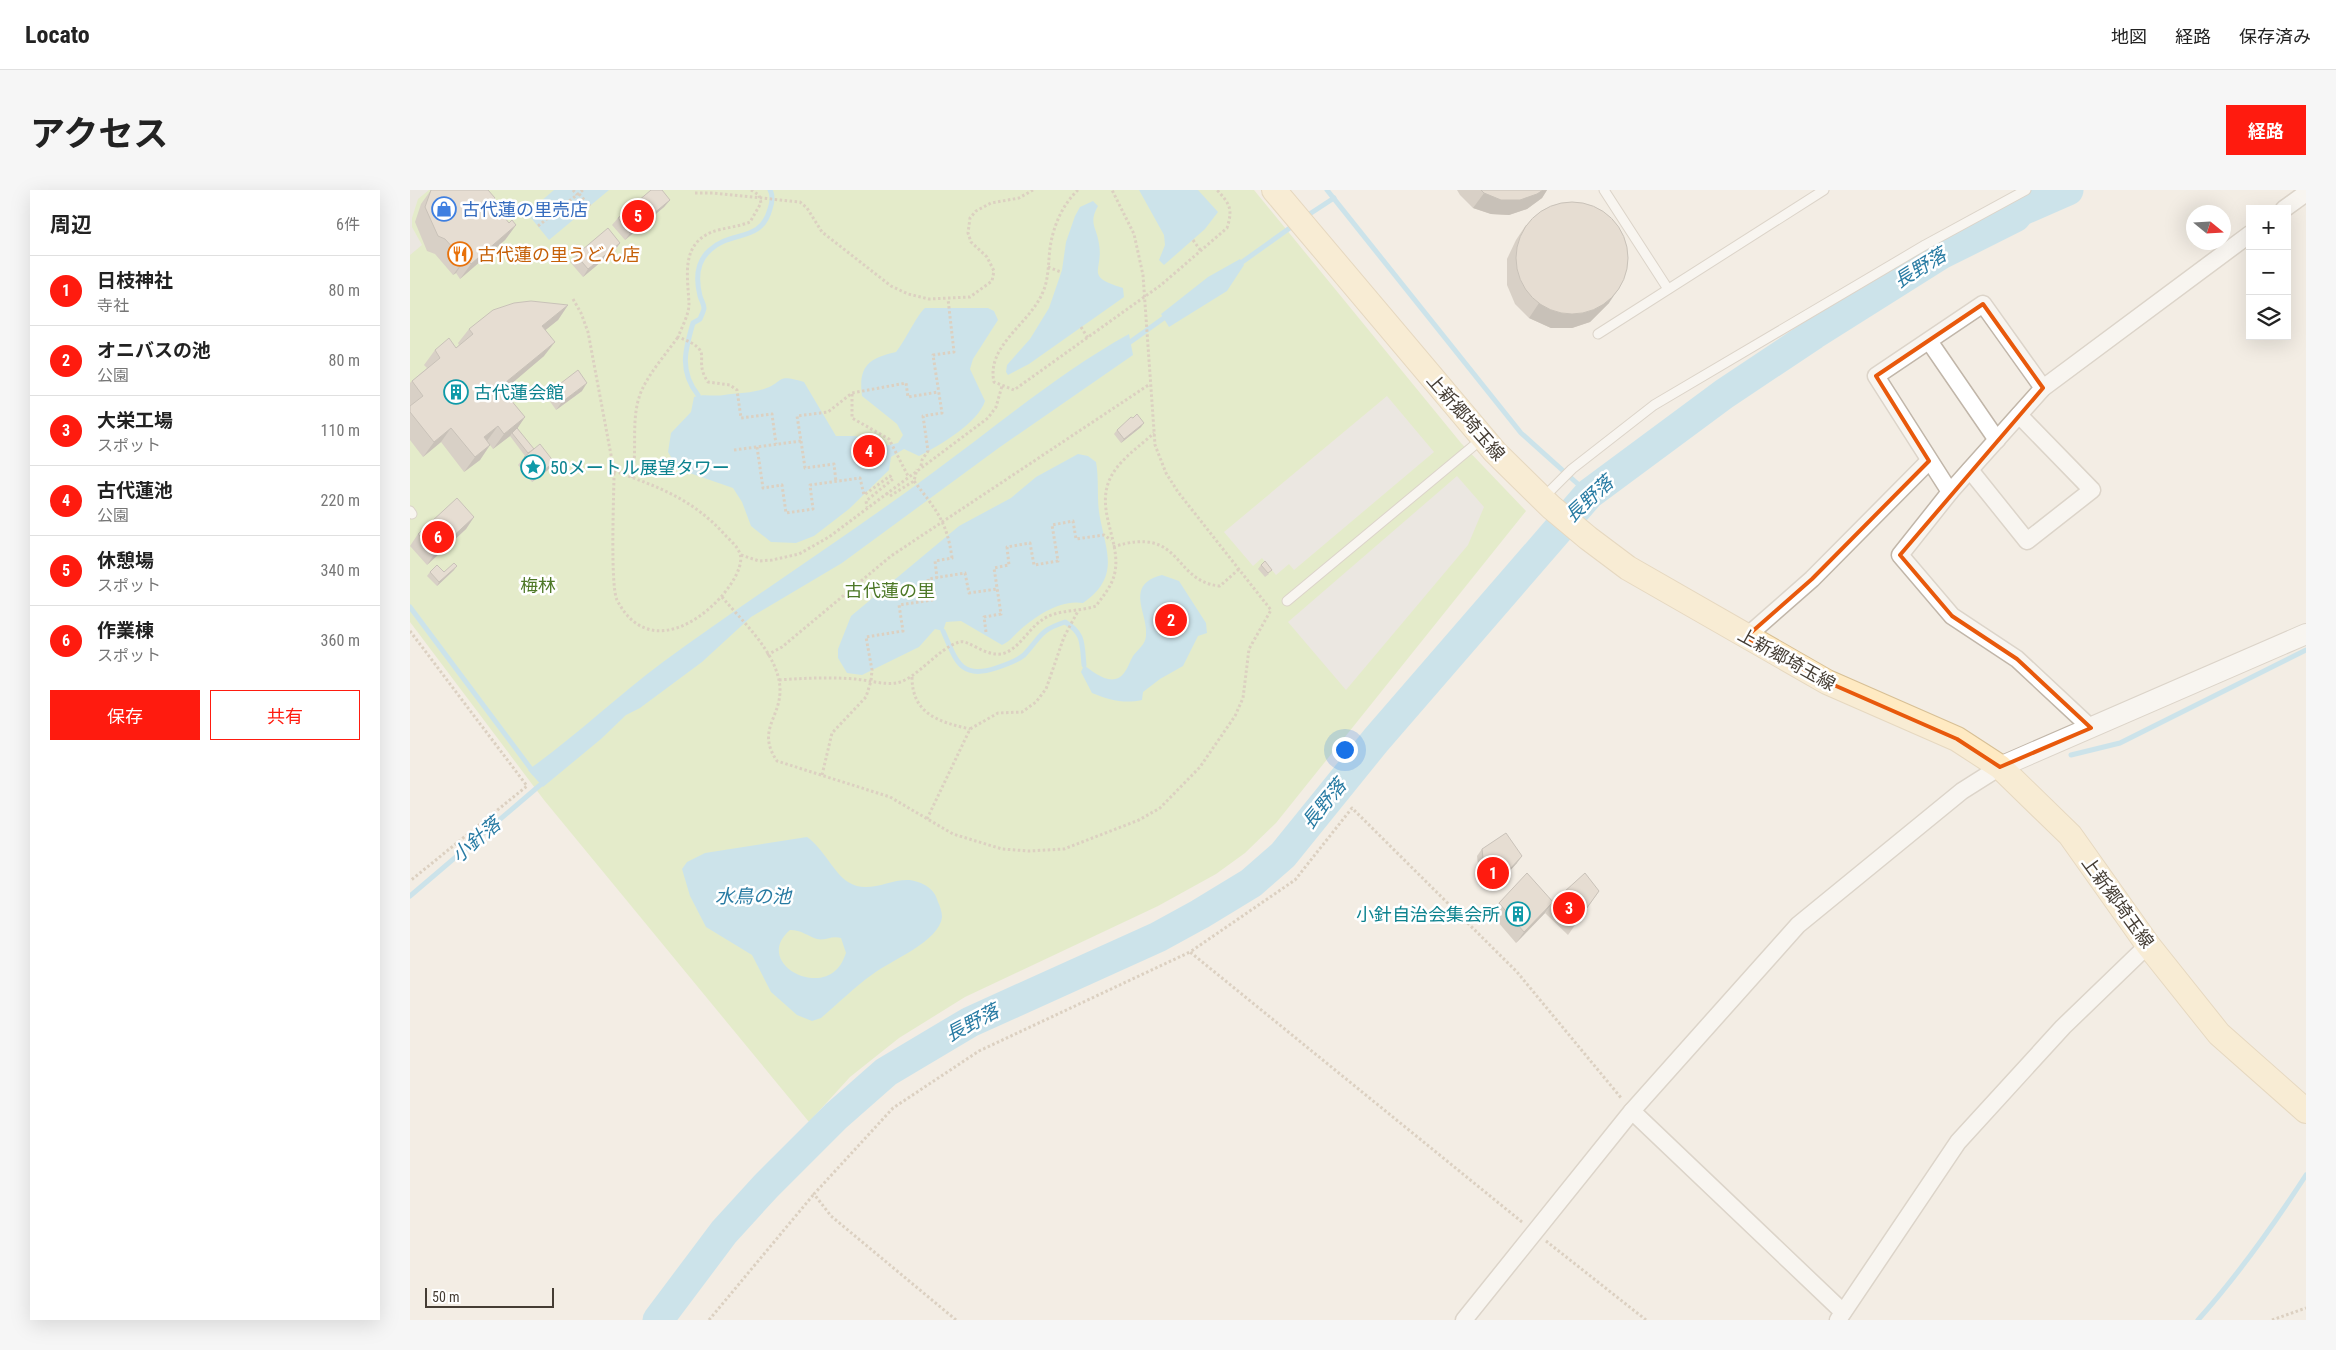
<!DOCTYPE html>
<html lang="ja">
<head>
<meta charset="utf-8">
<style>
	body { margin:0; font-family:"Roboto Condensed","Noto Sans JP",sans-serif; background:#f6f6f6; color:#222 }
	.controls { position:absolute; right:15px; top:15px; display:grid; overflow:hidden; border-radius:0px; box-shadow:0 5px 20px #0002 }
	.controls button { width:45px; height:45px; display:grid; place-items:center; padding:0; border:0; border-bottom:1px solid #e0e0e0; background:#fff; color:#222; font:25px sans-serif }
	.compass { position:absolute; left:1776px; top:15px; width:45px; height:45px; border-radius:50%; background:#fff; box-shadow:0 5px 20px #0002; rotate:108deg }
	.scale { position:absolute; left:15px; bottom:12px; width:129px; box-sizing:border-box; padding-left:5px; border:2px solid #453d34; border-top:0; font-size:14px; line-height:18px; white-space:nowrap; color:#453d34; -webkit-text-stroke:4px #fff; paint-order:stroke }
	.you { position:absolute; left:934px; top:559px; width:18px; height:18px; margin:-12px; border:4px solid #fff; border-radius:50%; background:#1a73e8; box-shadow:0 0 0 8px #1a73e833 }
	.badge { display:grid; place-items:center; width:32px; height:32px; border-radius:50%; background:#ff1b0f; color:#fff; font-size:16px; font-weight:700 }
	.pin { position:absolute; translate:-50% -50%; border:2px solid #fff; box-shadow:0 1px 5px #0006 }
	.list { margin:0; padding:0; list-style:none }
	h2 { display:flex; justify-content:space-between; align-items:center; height:65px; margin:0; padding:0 20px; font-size:21px }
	h2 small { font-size:16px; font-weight:400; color:#767676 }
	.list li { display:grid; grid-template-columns:32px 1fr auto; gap:15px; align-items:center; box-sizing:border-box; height:70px; padding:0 20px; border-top:1px solid #e0e0e0 }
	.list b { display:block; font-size:19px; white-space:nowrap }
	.list p { margin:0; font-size:16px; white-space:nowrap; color:#767676 }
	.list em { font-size:16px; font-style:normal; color:#767676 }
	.actions { display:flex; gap:10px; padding:15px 20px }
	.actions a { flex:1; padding:11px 0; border:1px solid #ff1b0f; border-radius:0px; text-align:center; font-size:18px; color:#ff1b0f }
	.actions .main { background:#ff1b0f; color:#fff }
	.icon { flex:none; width:28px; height:28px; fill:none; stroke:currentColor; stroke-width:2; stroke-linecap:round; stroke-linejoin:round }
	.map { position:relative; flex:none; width:1896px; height:1130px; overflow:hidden; border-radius:0px }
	header { display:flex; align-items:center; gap:30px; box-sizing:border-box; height:70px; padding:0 25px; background:#fff; border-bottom:1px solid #e0e0e0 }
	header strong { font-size:24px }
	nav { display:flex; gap:28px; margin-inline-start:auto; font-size:18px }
	.intro { display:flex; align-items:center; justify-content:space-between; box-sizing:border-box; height:120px; padding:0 30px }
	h1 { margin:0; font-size:35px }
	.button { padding:12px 22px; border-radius:0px; background:#ff1b0f; color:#fff; font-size:18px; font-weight:700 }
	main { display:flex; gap:30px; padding:0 30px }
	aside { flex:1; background:#fff; border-radius:0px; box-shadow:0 5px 20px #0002 }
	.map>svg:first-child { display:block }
	.green { fill:#d3e9ab }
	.parking { fill:#e3e0dd }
	.water { fill:#9ed8f2; fill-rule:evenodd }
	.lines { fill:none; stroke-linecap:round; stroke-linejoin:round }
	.stream { stroke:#9ed8f2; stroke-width:5 }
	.river { stroke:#9ed8f2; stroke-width:31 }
	.service-casing { stroke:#c1b6a9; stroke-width:11 }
	.minor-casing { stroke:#c1b6a9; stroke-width:19 }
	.tertiary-casing { stroke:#c1b6a9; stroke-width:22 }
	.secondary-casing { stroke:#d7bf94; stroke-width:26 }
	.path { stroke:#c0ae97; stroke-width:3; stroke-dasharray:2.5 2.5; stroke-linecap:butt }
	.service { stroke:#fff; stroke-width:9 }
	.minor { stroke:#fff; stroke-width:16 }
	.tertiary { stroke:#fff; stroke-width:20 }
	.secondary { stroke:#ffeac2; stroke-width:24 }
	.wall { fill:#b9aea2 }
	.shaded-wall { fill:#968d84 }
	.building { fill:#d7cabc; stroke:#968d84; fill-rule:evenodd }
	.marked { fill:none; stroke:#e8590c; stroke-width:4; stroke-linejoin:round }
	.labels { text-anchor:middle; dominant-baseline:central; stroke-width:5; stroke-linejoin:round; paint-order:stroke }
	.shop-label { font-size:18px; fill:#366cbe; stroke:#fff; text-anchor:start }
	.food-label { font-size:18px; fill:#c56008; stroke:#fff; text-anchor:start }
	.culture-label { font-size:18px; fill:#0d838f; stroke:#fff; text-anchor:start }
	.street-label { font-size:18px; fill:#453d34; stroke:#fff }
	.park-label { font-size:18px; fill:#4d7826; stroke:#fff }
	.water-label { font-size:19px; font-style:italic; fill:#287ba3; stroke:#fff }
</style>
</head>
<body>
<header>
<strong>Locato</strong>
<nav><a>地図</a><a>経路</a><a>保存済み</a></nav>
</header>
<div class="intro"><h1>アクセス</h1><a class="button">経路</a></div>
<main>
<aside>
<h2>周辺<small>6件</small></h2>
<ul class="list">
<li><span class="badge">1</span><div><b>日枝神社</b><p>寺社</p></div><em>80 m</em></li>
<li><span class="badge">2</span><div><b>オニバスの池</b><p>公園</p></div><em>80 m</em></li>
<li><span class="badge">3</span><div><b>大栄工場</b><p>スポット</p></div><em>110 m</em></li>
<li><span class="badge">4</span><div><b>古代蓮池</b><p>公園</p></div><em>220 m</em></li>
<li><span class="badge">5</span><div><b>休憩場</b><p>スポット</p></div><em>340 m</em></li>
<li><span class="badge">6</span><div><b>作業棟</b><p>スポット</p></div><em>360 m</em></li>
</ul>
<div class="actions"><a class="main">保存</a><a>共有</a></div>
</aside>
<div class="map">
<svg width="1896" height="1130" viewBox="0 0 1896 1130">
	<rect width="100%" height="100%" fill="#f3ede4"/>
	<path class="green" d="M0 0H844L1051 253 1116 321 866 633 835 663 806 684 748 716 555 807 489 848 440 887 399 932 134 610 0 432Z"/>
	<g class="parking">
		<path d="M0 0H19L8 9 2 28V37L12 55 0 65Z"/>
		<path d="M977 206 1024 262 884 380 879 374 866 385 852 368 843 376 814 342Z"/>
		<path d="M1047 286 1074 317 1058 355 936 500 878 432Z"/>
	</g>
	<g class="water">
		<path d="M144 0H199L139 50 117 23Z"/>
		<path d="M729 0H788L808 22 795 39 754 75 749 70 755 55 754 45Z"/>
		<path d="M683 11 688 16C678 34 687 37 689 54 694 81 673 86 713 98L714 107 619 174 598 185 596 182 597 175 620 149 639 118 652 80 656 52 665 26 670 17Z"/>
		<path d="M830 69 834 75 817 101 759 137 751 124 798 87Z"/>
		<path d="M515 118H578L584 121 588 130 563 169 560 179 575 211C568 233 529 256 509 266L494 259 481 267 479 280 439 319 404 346 386 353 361 352 341 336 332 312 323 298 268 279 258 262 261 243 281 222 284 207C294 203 303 207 314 205 327 203 342 203 354 199 375 192 365 183 394 192L426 246H446L460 253 474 256 488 253 493 245 487 234 452 206C448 176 459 168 486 162 495 151 508 123 515 118Z"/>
		<path d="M719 144 723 165 590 257 432 373 341 427 292 472 230 518 216 525 191 549 133 597 118 580C165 547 207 506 253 472 343 406 436 347 525 281 588 235 650 182 719 144Z"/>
		<path d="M668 264 678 266 686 272C689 288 687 305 689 322 695 360 712 386 673 413 651 409 627 425 610 440 603 446 601 451 592 455L551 431 536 432 533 441 525 439 509 457 452 485 437 483 428 468V459L441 426 549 336 601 308 626 287Z"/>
		<path d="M752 385 769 391 796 433 797 443 788 446 773 476 750 489 733 502 732 510C714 514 699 510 682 503L671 482 674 475C684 483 703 498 714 483 718 478 720 471 723 466 728 459 735 455 736 446 739 424 713 395 752 385Z"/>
		<path d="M397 647C414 659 423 682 438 692 461 707 486 683 508 692 519 696 525 701 528 712 530 716 532 722 532 727 530 751 480 771 463 784 444 797 428 814 411 828L402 831 387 825 361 802 342 765 296 737 280 706 272 679 277 672 295 663ZM380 740C392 740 397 746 407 749 415 751 422 745 431 748L436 763C434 768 431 776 426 780 401 804 345 770 380 740Z"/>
	</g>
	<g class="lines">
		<g class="stream">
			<path d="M917 0 1111 243 1179 304"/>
			<path d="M895 27 924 8"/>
			<path d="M828 75 884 35"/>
			<path d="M716 155 758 125"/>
			<path d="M288 205C269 181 275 160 283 133L290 129C291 126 294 121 294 118 294 114 291 110 290 106 286 90 286 72 300 60 321 40 351 53 360 19 362 13 363 5 360 0"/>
			<path d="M0 417 124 583"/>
			<path d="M533 441C546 470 550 490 586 478 595 475 607 471 614 465 632 446 628 441 655 432 674 443 672 454 674 475"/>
			<path d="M1661 565 1710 553 1896 460"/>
			<path d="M0 706 136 590"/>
			<path d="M1788 1130C1828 1085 1863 1036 1896 985"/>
		</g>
		<path class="river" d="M248 1130 314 1042 356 996 426 926 476 882 560 832 748 747 790 724 841 693 873 665 966 550 1179 304 1314 204 1404 144 1531 64 1605 27 1610 21 1658 0"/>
		<g class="service-casing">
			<g id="service">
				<path d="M1194 0 1258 99"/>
				<path d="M1188 144 1414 0"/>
				<path d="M1133 308 1162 279 1244 215 1515 55 1616 0"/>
				<path d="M0 321 2 324"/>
				<path d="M877 411 1073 248"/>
			</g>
		</g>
		<g class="minor-casing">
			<g id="minor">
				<path d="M1874 19 1896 3"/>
				<path d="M1519 151 1587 250"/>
				<path d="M1633 198 1573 114 1466 186 1540 302 1490 365 1542 426 1607 469 1681 538"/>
				<path d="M1560 280 1617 351 1682 300 1609 225"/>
				<path d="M1540 302 1633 198 1840 44"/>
				<path d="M1336 447 1402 389 1519 271"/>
				<path d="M1222 921 1433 1122"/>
				<path d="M1054 1130 1222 921 1388 735 1552 601 1590 577"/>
				<path d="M1428 1130 1548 952 1653 837 1738 755"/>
			</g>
		</g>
		<g class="tertiary-casing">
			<path id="tertiary" d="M1590 577 1896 444"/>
		</g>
		<g class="secondary-casing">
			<path id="secondary" d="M864 0 1085 262 1141 317 1178 348 1218 378 1417 492 1547 549 1590 577 1660 645 1738 755 1809 844 1896 921"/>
		</g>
		<g class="path">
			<path d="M163 0 167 5"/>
			<path d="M341 0 349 5 351 13 340 32C328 37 312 38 302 42 270 55 278 87 279 114 279 124 272 137 268 147 308 162 281 167 298 192L320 195 327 200 331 228 362 224 366 254"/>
			<path d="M668 0C652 15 643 37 640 58 638 74 639 90 632 104 619 134 576 156 584 192L604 200 751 95 817 38C823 19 820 14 807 0"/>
			<path d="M285 3H303L390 12 397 18 412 42 481 96 498 104 519 109 560 107 582 91 584 81 577 67 561 52 558 43 560 28 566 21 581 13 609 8 623 0"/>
			<path d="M169 4 180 16"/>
			<path d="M128 36 173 0"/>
			<path d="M783 50 791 61"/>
			<path d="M638 77 651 82"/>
			<path d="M163 109 171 123 178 142 204 281"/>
			<path d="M671 137 678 148"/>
			<path d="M442 204V228L479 249 498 286"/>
			<path d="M391 251 395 278 424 274 426 292"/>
			<path d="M347 257 353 298 372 295 376 323 403 319 400 295 450 288 454 305 480 286 483 289 456 311 457 317"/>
			<path d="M324 260 391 251 387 226 418 222 442 203 496 193 498 207 528 202"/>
			<path d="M511 276 512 270 518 261 513 226 532 223 523 165 544 162 538 109"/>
			<path d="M204 281C249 297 283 309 316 346 321 351 328 357 330 364 340 392 248 490 207 410 200 395 204 304 204 281Z"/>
			<path d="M222 288C228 260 220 229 231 202 239 183 256 164 268 147"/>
			<path d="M504 291C526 320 537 331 542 368L525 371 527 388"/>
			<path d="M476 303 480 306 504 291 507 279"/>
			<path d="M703 357C773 334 762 392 810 396L829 379"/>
			<path d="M331 365 349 371 362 370 389 364 419 347 578 228 586 217 592 196"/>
			<path d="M312 407C332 431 362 458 369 490 376 526 344 537 367 571L480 607 543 644 592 659 619 661 654 659 729 630 750 618 790 577 825 526 833 508 839 459 861 420 768 302 756 283 745 255 733 85 724 44 702 0"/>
			<path d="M0 441 117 596 0 691"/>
			<path d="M576 442 574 427 591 424 584 378 599 375 597 357 620 353 624 375 648 371 642 335 663 331 666 349 694 345 701 350"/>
			<path d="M357 465 372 457 481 366 740 194"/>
			<path d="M502 487C502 524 529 532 560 539"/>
			<path d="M369 490C395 488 419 487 445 489 458 490 473 495 486 493 506 490 527 459 549 452 558 449 574 466 591 464 608 461 618 439 632 430 647 419 669 422 686 416 693 406 701 397 704 386 713 355 686 323 699 291 707 271 729 257 744 243"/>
			<path d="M412 585 422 543 456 507 461 491 462 480 456 447 493 441 489 415 522 410 518 389 555 383 559 403 587 399"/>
			<path d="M517 629 560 539 588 523 612 522 626 512 636 499 654 447 668 421"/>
			<path d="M1112 1032 780 762 885 690 942 618 1107 782 1212 909"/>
			<path d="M1136 1051 1236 1130"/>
			<path d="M299 1130 404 1004"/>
			<path d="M546 1130 421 1026 404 1004 483 918 569 861 780 762"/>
			<path d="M1862 1130 1896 1118"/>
		</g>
		<use href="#service" class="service"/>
		<use href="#minor" class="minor"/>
		<use href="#tertiary" class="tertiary"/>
		<use href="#secondary" class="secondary"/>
	</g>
	<g class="wall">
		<path d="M21 0 82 12 99 33 106 35 95 50 50 89 46 83 43 85 25 64 17 61 5 32 11 14Z"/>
		<path d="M1047 0H1137L1132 8 1117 19 1099 25 1081 24 1063 18 1050 5Z"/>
		<path d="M260 10 254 17 215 50 202 35 208 28Z"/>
		<path d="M1116 35 1199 113 1180 132 1162 138H1141L1119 128 1105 114 1097 95V69L1106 50Z"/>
		<path d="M210 53 205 60 173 87 160 72 166 65Z"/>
		<path d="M158 115 148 130 135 140 134 166 93 200 115 227 107 238 138 280 122 292 108 275 115 266 100 246 83 259 77 251 80 255 70 270 54 282 31 252 13 267 0 250V193L2 191 17 178 14 175 25 160 46 158 49 155 48 153 59 139Z"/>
		<path d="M142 200 172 201 146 220 137 207Z"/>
		<path d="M723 228 731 237 711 253 704 244 707 240Z"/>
		<path d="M64 327 56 339 17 375 0 356 8 344Z"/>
		<path d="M851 375 859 384 855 387 848 379Z"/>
		<path d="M44 380 27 396 17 386 20 382H34Z"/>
		<path d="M1072 659 1107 673 1083 699 1070 693 1067 666Z"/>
		<path d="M1189 701 1158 745 1135 723 1143 712Z"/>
		<path d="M1089 713 1135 723 1106 753 1081 724Z"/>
	</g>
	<g class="shaded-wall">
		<path d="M1137 0 1132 8 1117 19 1099 25 1081 24 1063 18 1074 3Z"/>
		<path d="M260 10 254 17 215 50 220 43Z"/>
		<path d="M106 35 95 50 50 89 61 74Z"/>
		<path d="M210 53 205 60 173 87 178 79Z"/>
		<path d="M56 68 46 83 43 85 54 70Z"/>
		<path d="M1209 98 1199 113 1180 132 1162 138H1141L1119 128 1129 113Z"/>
		<path d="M158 115 148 130 122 151 132 136Z"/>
		<path d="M145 152 134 166 80 212 90 197Z"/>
		<path d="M50 190 39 205 25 216 36 201Z"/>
		<path d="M177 193 172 201 146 220 152 212Z"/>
		<path d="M115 227 105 242 102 243 100 246 83 259 94 244Z"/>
		<path d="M734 233 731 237 711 253 714 249Z"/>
		<path d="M88 236 77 251 74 247Z"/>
		<path d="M41 238 31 252 13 267 24 252Z"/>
		<path d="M80 255 70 270 54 282 65 267Z"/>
		<path d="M144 272 138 280 122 292 128 285Z"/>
		<path d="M64 327 56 339 17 375 25 363Z"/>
		<path d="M47 376 44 380 27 396 29 392Z"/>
		<path d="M1112 666 1107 673 1083 699 1088 692Z"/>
		<path d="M1143 712 1135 723 1106 753 1114 742Z"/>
	</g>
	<g class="building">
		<path d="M21 0H78L85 8 81 11 99 33 102 30 106 35 61 74 56 68 54 70 35 49 28 46 15 17Z"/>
		<path d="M241 0H252L260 10 220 43 208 28Z"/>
		<path d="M1071 0H1133L1127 4 1110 10H1091L1074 3Z"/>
		<circle cx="1162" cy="68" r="56"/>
		<path d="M198 38 210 53 178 79 166 65Z"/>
		<path d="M121 111 158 115 132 136 145 152 90 197 115 227 94 244 88 236 74 247 80 255 65 267 41 238 24 252 0 222V216L13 206 2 191 30 168 25 160 39 148 46 158 63 144 59 139 83 120 104 113ZM50 190 57 199 43 210 36 201Z"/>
		<path d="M168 180 177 193 152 212 142 200Z"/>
		<path d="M727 224 734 233 714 249 707 240 721 227 723 228Z"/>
		<path d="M107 238 124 259 118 263 102 243Z"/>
		<path d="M130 254 144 272 128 285 114 267Z"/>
		<path d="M47 308 64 327 25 363 8 344Z"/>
		<path d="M855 371 862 380 858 383 851 375Z"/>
		<path d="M44 373 47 376 29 392 20 382 27 375 34 382Z"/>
		<path d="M1096 643 1112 666 1088 692 1075 685 1072 659Z"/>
		<path d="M1117 683 1143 712 1114 742 1089 713Z"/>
		<path d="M1175 683 1189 701 1166 733 1143 712Z"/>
	</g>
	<path d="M0 0H1896V1130H0ZM1573 114 1633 198 1490 365 1542 426 1607 469 1681 538 1590 577 1547 549 1417 492 1336 447 1402 389 1519 271 1466 186Z" fill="#f3ede4" fill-opacity=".55" fill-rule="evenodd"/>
	<path class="marked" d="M1573 114 1633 198 1490 365 1542 426 1607 469 1681 538 1590 577 1547 549 1417 492 1336 447 1402 389 1519 271 1466 186Z"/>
	<defs>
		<g id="shop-ring" transform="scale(1.25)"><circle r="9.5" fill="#fff" stroke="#3f7fe0" stroke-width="1.5"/><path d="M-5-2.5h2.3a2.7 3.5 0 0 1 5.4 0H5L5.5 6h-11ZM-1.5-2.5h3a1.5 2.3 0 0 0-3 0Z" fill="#3f7fe0"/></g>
		<g id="restaurant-ring" transform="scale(1.25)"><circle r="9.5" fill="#fff" stroke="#e8710a" stroke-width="1.5"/><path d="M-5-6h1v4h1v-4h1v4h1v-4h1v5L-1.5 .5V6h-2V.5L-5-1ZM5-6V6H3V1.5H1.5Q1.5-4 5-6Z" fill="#e8710a"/></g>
		<g id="building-ring" transform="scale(1.25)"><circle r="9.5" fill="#fff" stroke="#0f9aa8" stroke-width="1.5"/><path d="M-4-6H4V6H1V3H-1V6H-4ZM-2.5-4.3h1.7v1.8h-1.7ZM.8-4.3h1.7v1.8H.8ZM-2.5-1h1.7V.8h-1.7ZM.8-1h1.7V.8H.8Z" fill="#0f9aa8"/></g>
		<g id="sight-ring" transform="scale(1.25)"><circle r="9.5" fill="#fff" stroke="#0f9aa8" stroke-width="1.5"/><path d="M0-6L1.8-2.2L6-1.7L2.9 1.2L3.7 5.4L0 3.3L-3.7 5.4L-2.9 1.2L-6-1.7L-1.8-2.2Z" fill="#0f9aa8"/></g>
	</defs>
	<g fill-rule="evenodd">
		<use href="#shop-ring" x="34" y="19"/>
		<use href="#restaurant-ring" x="50" y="64"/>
		<use href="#building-ring" x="46" y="202"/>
		<use href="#sight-ring" x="123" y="277"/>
		<use href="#building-ring" x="1108" y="724"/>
	</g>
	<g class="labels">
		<g class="shop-label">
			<text x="52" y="19">古代蓮の里売店</text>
		</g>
		<g class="food-label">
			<text x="68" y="64">古代蓮の里うどん店</text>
		</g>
		<g class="culture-label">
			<text x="64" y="202">古代蓮会館</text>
			<text x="140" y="277">50メートル展望タワー</text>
			<text x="1090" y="724" text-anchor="end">小針自治会集会所</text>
		</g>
		<g class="street-label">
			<text transform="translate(1056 227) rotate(49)">上新郷埼玉線</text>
			<text transform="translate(1377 469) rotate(29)">上新郷埼玉線</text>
			<text transform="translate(1708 712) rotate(54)">上新郷埼玉線</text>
		</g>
		<g class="park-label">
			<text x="128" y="395">梅林</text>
			<text x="480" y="400">古代蓮の里</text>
		</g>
		<g class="water-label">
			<text transform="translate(1510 78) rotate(-32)">長野落</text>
			<text transform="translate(1179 309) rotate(-43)">長野落</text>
			<text transform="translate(914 614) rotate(-51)">長野落</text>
			<text transform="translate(66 650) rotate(-41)">小針落</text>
			<text x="343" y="706">水鳥の池</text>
			<text transform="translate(562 833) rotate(-28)">長野落</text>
		</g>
	</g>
</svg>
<div class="controls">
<button>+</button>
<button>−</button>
<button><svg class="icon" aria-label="layers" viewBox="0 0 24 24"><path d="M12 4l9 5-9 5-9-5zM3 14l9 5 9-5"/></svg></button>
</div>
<svg class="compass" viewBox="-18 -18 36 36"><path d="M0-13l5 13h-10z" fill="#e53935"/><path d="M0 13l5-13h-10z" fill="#767676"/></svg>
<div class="scale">50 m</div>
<div class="you"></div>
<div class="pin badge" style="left:1083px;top:683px">1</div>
<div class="pin badge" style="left:761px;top:430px">2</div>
<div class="pin badge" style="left:1159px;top:718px">3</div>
<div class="pin badge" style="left:459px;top:261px">4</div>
<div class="pin badge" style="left:228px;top:26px">5</div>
<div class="pin badge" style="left:28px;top:347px">6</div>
</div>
</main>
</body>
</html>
